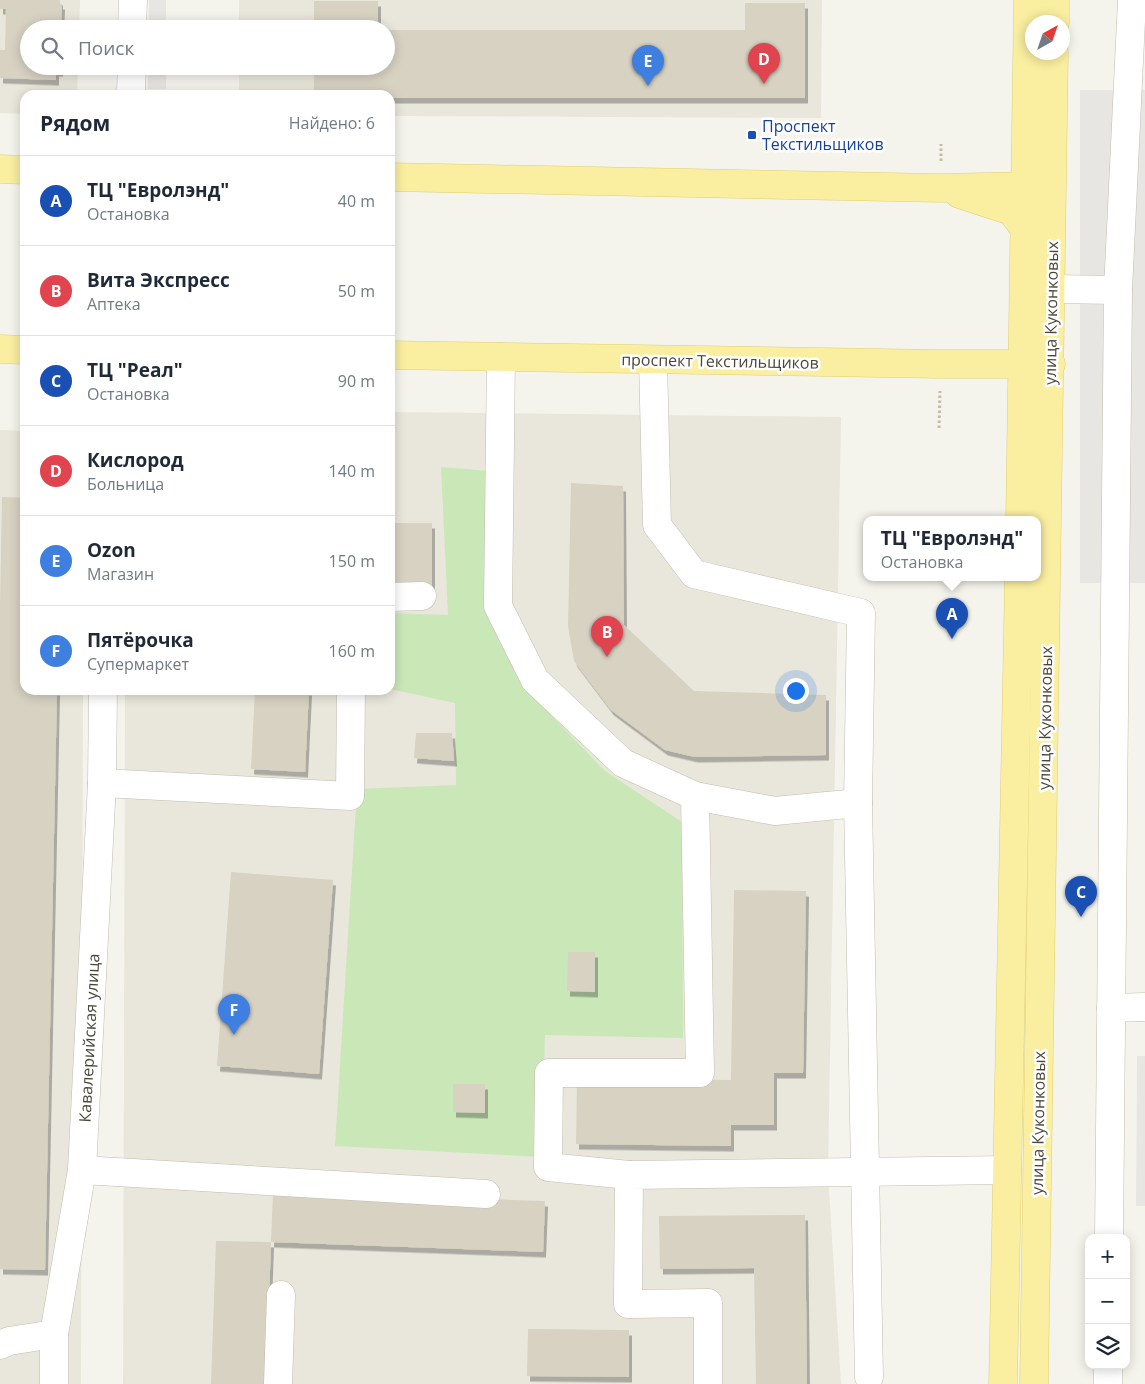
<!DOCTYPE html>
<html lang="ru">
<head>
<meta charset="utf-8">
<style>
	body { margin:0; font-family:"Open Sans",sans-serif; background:#f2f2f3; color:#1f2937 }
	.controls { position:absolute; right:15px; bottom:15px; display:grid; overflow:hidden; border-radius:10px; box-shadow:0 2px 12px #0003 }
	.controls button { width:45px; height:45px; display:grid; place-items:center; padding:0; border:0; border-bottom:1px solid #e0e1e3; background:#fff; color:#1f2937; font:25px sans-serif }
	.compass { position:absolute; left:1025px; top:15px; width:45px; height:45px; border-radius:50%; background:#fff; box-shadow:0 2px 12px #0003; rotate:40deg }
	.you { position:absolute; left:795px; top:690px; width:18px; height:18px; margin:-12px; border:4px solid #fff; border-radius:50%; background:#1a73e8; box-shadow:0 0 0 8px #1a73e833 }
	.badge { display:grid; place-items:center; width:32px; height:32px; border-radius:50%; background:#f06529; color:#fff; font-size:16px; font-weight:700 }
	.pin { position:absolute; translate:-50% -41px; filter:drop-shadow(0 1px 2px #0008) }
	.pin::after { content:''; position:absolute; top:26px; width:18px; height:15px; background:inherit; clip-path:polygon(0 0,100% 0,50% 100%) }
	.popup { position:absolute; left:863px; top:516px; width:178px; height:65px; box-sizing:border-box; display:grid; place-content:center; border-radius:10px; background:#fff; filter:drop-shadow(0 1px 4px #0005); font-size:16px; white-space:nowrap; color:#747a83 }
	.popup b { font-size:19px; color:#1f2937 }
	.popup::after { content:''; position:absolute; left:50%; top:100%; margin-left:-10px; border:10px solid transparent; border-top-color:#fff }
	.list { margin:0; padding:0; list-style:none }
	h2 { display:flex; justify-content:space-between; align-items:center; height:65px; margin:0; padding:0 20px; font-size:21px }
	h2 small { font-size:16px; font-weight:400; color:#747a83 }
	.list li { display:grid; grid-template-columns:32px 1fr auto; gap:15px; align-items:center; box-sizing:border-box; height:90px; padding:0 20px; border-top:1px solid #e0e1e3 }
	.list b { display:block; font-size:19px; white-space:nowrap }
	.list p { margin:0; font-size:16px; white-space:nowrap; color:#747a83 }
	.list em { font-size:16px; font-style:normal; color:#747a83 }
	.icon { flex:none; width:28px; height:28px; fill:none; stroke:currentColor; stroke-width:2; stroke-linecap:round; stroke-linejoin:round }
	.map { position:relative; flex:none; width:1145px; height:1384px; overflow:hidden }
	.search { position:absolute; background:#fff; box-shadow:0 2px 12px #0003; left:20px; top:20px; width:375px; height:55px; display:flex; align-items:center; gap:12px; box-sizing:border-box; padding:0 18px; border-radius:28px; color:#747a83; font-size:19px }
	.panel { position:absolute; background:#fff; box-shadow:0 2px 12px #0003; left:20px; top:90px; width:375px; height:605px; border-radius:15px }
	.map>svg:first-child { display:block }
	.residential { fill:#e9e7db }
	.green { fill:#cae7b8 }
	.parking { fill:#e8e6e3 }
	.building { fill:#d7d2c2; filter:url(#shadow) }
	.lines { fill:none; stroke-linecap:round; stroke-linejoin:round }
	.minor-casing { stroke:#c1bdaf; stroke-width:29 }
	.major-casing { stroke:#dfcf70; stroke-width:29 }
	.path { stroke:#c2bba1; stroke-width:3; stroke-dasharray:2.5 2.5; stroke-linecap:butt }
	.minor { stroke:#fff; stroke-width:28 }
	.major { stroke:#faeea1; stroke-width:28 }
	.transit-dot { fill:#1a4fb4; stroke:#fff; stroke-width:2 }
	.labels { text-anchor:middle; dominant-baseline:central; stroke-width:5; stroke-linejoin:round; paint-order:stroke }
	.transit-label { font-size:16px; fill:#164399; stroke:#fff; text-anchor:start }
	.street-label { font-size:16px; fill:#4a463a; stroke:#fff }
</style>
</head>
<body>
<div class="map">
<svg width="1145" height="1384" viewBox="0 0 1145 1384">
	<defs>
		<filter id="shadow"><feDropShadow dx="3" dy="5.5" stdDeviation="0" flood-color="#0004"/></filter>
	</defs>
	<rect width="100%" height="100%" fill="#f5f4ec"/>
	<g class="residential">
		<path d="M0 0H80L79 29H29V66H78L77 95H25V114L0 113Z"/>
		<path d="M239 0H822L821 118 390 116V95H239V66H386V29H239Z"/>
		<path d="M390 412 841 417 828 1173 841 1384H123L125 690H390Z"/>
		<path d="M0 430 25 431V690H83L81 1384H0Z"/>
	</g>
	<path class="green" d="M441 467 490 471 524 687 605 771 682 822 683 1038 545 1035 541 1157 335 1146 357 789 456 785 455 703 390 689V613L448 615Z"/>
	<g class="parking">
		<rect x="149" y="0" width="17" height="29"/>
		<rect x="148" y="66" width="18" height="23"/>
		<rect x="1080" y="90" width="65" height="493"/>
		<path d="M1137 1056H1145V1206H1136Z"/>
	</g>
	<g class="building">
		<path d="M0 0H60V4H62L61 29H29V66H60V71H56V80L0 78V50H5L6 9H0Z"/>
		<rect x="314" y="1" width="64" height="28"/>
		<path d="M745 3H805V98H390V95H314V66H386V30H745Z"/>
		<path d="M571 483 623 486 624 625 694 691 826 695V755L695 757 665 750 611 710 574 661 568 626Z"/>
		<path d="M2 497 25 498V690H57L45 1270 0 1269V606Z"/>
		<rect x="390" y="523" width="42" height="64"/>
		<path d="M255 690H309L305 772 251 769Z"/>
		<path d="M416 733H452L454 761 414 758Z"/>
		<path d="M231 872 333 880 319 1074 217 1066Z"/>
		<path d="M734 890 806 891 803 1073H774V1125H731V1146L576 1144 577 1078 731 1080Z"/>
		<path d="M568 952H595V992L567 991Z"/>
		<path d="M453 1084H485V1113L453 1112Z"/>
		<path d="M273 1192 545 1201 543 1252 271 1242Z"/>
		<path d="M805 1215 807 1384H756L754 1268 660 1269 659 1216Z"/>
		<path d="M216 1241 271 1242 266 1384H211Z"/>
		<path d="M528 1329 629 1330V1377L527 1376Z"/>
	</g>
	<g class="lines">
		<g class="minor-casing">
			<g id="minor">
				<path d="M132 29 133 0"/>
				<path d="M129 95 131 91 132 66"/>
				<path d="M1052 289 1118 290 1132 0"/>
				<path d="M501 357 498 606 535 680 623 763 695 796 700 1073H549L548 1167 629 1175"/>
				<path d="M653 360 657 525 694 574 861 613 858 803 869 1377"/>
				<path d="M390 597 422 596"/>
				<path d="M102 783 350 796 351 690"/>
				<path d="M695 796 775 811 858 803"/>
				<path d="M1111 1008 1145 1007"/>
				<path d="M82 1170 486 1194"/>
				<path d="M1109 1238 1118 290"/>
				<path d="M0 1345 9 1341 54 1334"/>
				<path d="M54 1384V1334L82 1170 102 783 103 690"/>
				<path d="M278 1384 281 1295"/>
				<path d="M708 1384V1303L628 1304 629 1175 1007 1170"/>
				<path d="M1108 1384V1365"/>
			</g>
		</g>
		<g class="major-casing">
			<g id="major">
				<path d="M1055 22V0"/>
				<path d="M0 169 25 170"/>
				<path d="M390 177 941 188 1025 186"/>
				<path d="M959 194 1011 211 1031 237"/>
				<path d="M0 349 25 350"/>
				<path d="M390 355 940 364H1051"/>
				<path d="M1020 520 1028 0"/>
				<path d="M1003 1384 1019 578"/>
				<path d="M1034 1384 1054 52"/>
			</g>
		</g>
		<g class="path">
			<path d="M941 161V144"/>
			<path d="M939 428 940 391"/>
		</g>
		<use href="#minor" class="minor"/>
		<use href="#major" class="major"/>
	</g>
	<rect class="transit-dot" x="747" y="130" width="10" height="10" rx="2.5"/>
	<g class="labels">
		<g class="transit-label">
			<text x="762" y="126">Проспект<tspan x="762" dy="18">Текстильщиков</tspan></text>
		</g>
		<g class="street-label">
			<text transform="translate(1051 313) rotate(-89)">улица Куконковых</text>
			<text transform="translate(720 361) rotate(1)">проспект Текстильщиков</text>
			<text transform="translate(1045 718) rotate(-89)">улица Куконковых</text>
			<text transform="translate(89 1038) rotate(-87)">Кавалерийская улица</text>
			<text transform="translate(1038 1123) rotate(-89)">улица Куконковых</text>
		</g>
	</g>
</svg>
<div class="controls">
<button>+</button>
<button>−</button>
<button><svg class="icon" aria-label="layers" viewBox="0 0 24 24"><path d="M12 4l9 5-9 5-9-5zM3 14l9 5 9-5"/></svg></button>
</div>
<svg class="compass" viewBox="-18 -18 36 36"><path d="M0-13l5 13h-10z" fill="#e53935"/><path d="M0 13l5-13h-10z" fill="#747a83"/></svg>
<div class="you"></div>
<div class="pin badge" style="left:952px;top:639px;background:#1a4fb4">A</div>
<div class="popup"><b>ТЦ &quot;Евролэнд&quot;</b>Остановка</div>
<div class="pin badge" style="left:607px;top:657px;background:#e0444e">B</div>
<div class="pin badge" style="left:1081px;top:917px;background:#1a4fb4">C</div>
<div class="pin badge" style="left:764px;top:84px;background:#e0444e">D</div>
<div class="pin badge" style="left:648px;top:86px;background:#3f7fe0">E</div>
<div class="pin badge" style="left:234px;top:1035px;background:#3f7fe0">F</div>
<div class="search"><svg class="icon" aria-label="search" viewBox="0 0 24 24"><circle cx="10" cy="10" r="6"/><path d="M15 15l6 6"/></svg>Поиск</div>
<section class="panel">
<h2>Рядом<small>Найдено: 6</small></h2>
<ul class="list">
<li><span class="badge" style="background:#1a4fb4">A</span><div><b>ТЦ &quot;Евролэнд&quot;</b><p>Остановка</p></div><em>40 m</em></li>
<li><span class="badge" style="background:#e0444e">B</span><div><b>Вита Экспресс</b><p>Аптека</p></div><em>50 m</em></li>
<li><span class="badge" style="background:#1a4fb4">C</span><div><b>ТЦ &quot;Реал&quot;</b><p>Остановка</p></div><em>90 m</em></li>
<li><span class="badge" style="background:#e0444e">D</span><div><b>Кислород</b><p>Больница</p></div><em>140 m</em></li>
<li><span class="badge" style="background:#3f7fe0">E</span><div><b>Ozon</b><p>Магазин</p></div><em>150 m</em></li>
<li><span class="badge" style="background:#3f7fe0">F</span><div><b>Пятёрочка</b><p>Супермаркет</p></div><em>160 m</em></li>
</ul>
</section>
</div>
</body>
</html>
